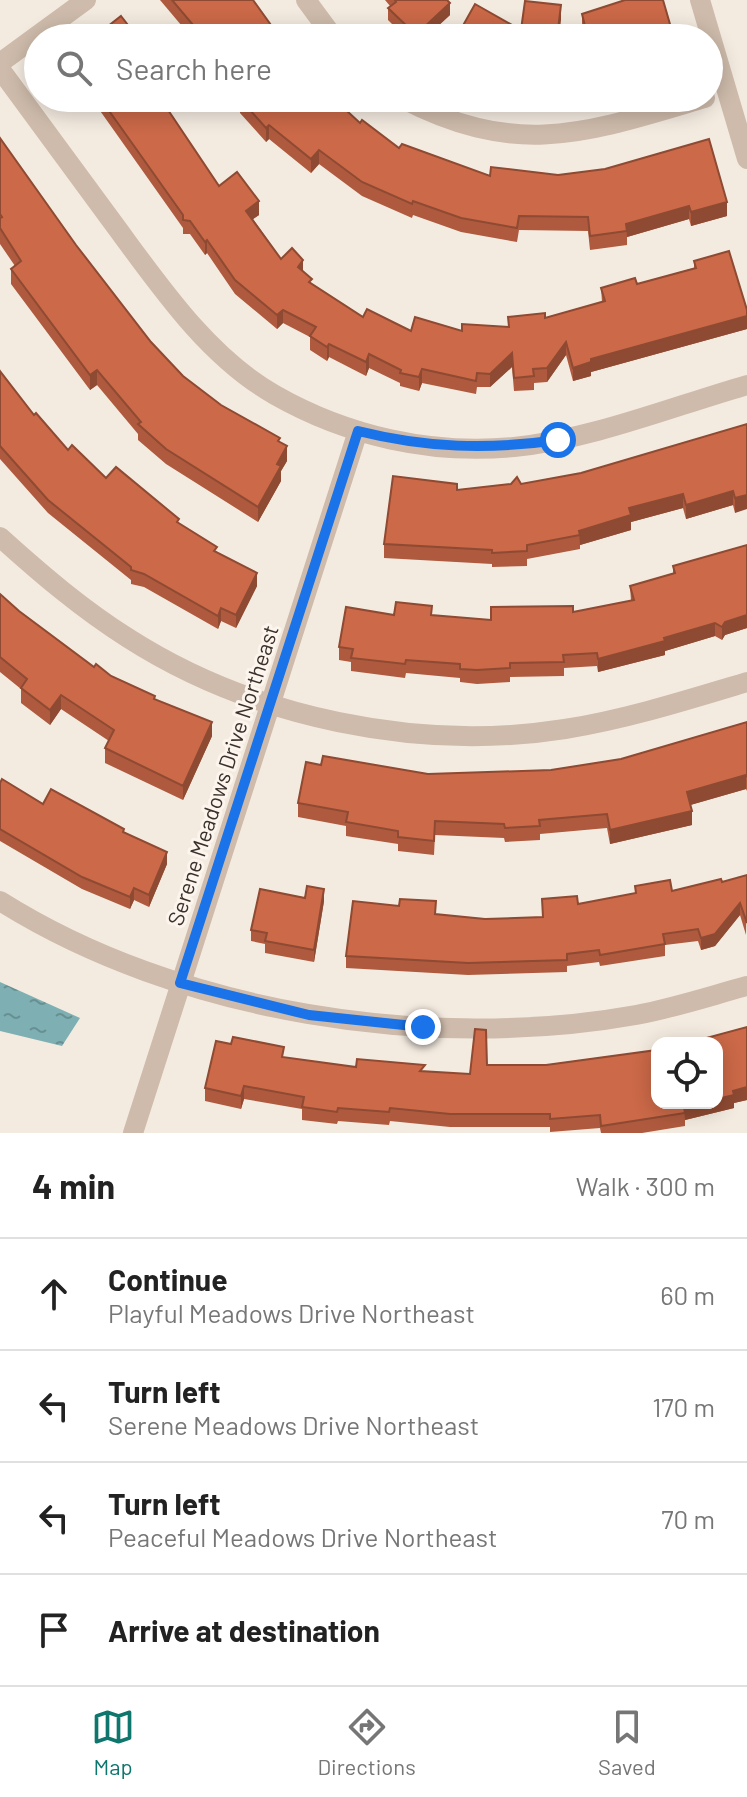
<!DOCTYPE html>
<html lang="en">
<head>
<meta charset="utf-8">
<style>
	body { margin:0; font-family:Barlow,sans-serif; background:#f6f6f6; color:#222 }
	.controls { position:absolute; right:24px; bottom:24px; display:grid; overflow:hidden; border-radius:16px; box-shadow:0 4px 20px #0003 }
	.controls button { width:72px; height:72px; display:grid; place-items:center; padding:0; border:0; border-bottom:2px solid #e0e0e0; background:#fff; color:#222; font:40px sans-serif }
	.stop { position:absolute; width:24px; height:24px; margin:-18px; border:6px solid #1a73e8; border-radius:50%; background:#fff }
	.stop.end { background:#1a73e8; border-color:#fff; box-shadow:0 2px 8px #0008 }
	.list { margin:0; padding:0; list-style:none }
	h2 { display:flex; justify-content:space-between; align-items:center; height:104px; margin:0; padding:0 32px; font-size:34px }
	h2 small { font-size:26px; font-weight:400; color:#767676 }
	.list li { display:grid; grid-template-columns:52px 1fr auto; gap:24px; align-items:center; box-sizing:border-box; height:112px; padding:0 32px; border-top:2px solid #e0e0e0 }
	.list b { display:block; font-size:30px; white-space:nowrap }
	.list p { margin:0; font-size:26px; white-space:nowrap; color:#767676 }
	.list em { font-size:26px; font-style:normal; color:#767676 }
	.icon { flex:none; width:44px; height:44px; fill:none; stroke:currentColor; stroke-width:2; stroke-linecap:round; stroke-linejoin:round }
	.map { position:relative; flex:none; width:747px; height:1133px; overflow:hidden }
	.search { position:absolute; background:#fff; box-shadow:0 4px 20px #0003; left:24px; right:24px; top:24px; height:88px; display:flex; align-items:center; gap:20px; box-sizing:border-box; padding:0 28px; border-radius:44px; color:#767676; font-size:30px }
	.sheet { height:552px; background:#fff }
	nav { display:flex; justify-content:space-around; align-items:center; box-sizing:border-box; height:112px; border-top:2px solid #e0e0e0; background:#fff; font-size:22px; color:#767676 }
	nav a { display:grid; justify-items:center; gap:4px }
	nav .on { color:#0f766e }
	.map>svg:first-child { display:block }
	.water { fill:url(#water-ripples) }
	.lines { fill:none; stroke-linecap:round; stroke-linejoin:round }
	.minor { stroke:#cebbab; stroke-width:20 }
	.wall { fill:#af5a3e }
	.shaded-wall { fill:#8e4a32 }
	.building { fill:#cb6948; stroke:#8e4a32; stroke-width:2 }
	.route { stroke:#1a73e8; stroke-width:10 }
	.labels { text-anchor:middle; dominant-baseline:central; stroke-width:6; stroke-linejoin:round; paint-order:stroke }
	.street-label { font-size:22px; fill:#3b302b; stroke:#fbf5ee }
</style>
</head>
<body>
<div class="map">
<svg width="747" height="1133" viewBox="0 0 747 1133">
	<defs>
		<pattern id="water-ripples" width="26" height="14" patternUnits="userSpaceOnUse" patternTransform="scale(2)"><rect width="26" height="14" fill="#7eb0b3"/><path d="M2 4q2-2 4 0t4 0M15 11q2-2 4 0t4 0" fill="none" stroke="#689092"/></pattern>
	</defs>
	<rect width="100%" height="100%" fill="#f4ebe0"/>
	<path class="water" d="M0 982 80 1018 62 1046 0 1031Z"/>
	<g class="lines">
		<g class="minor">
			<path d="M306 0 334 38"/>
			<path d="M700 0 747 159"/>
			<path d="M0 63 86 0"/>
			<path d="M0 69C37 119 74 169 111 220 157 282 206 356 275 395 347 436 431 455 514 447 592 439 671 407 747 385"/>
			<path d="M401 98C518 159 586 133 705 98"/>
			<path d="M0 537C41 574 82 609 128 638 253 718 419 752 565 729 627 719 687 700 747 682"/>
			<path d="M0 901C178 1013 430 1052 636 1015 674 1008 710 996 747 986"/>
			<path d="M133 1133 358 431"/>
		</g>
	</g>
	<g class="wall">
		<path d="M160 0H253L276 38H192Z"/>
		<path d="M385 0H447L450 15 425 38H406L388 20V8L390 6Z"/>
		<path d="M582 14 674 38H585L582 26Z"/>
		<path d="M91 98H162V102L219 186 259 215 253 219 281 259 303 272 312 284 363 317 411 331H462L508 327V317L545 318 602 302 601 288 637 284 694 268V261L747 310V329L591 372V376L573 381 566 355 547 382 534 383V390L514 391 512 367 490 387H477L476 394 422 383 419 391 400 386V383L369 368 366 376 329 357 327 361 310 350V337L283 323 277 329 235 294 207 253 205 255 190 234H183V228Z"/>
		<path d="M240 99 360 123 399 148 490 176 558 175 727 216 691 226 689 219 627 237V245L590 250 588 231 519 230 517 242 461 232 413 215 412 218 362 196 319 164 311 173 269 139 266 142 240 113Z"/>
		<path d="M0 138 76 245 151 342 183 376 221 405 280 442 287 461 281 471V481L258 522 166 464 138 440V434L97 385 90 390 11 284V269L15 266 0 244Z"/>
		<path d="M0 371 34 415 68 450 106 478 179 524 217 552 257 586 236 628 221 621 218 629 144 587 131 584V580L48 513 0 459Z"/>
		<path d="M747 424 735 513 733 505 686 519 683 508 631 522V530L580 545V549L527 559V566L492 567V564L384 558V544L457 490 521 484 581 473Z"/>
		<path d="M747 545V628L725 635 722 640 715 636 665 651V655L598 672 597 666 564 668V676L510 677V682L477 684 460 682V678L406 673 405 678 351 671V662L339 660V647L394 615H432L491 620 573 612 631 601 630 586 673 574V566Z"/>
		<path d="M0 594 19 611 94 667 155 699 212 736 183 800 105 763V748L109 741 61 709 50 725 21 703V689L0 672Z"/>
		<path d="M747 722V791L746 789 690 805 692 825 610 844 607 828 540 834V840L505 842 504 838 435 835 434 855 398 851V844L346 836V826L298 817V803L321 765 428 774 551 770 621 759Z"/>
		<path d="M0 783 43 804 124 833 167 864 149 907 134 900 130 909 82 889 0 841Z"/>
		<path d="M747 875 746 935 740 915 715 946 701 950 698 941 665 945V956L600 966 599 962 567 966V972L468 975 346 968V956L436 914 485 919 542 917V899L578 904 635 893V886L672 891 722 882Z"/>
		<path d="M305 898 324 901 314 962 265 953V944L251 941V930Z"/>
		<path d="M747 1027V1100L734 1103V1108L685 1120V1126L642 1133H601L600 1128 550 1132V1127H450L390 1121 389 1125 338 1121 337 1124 302 1120V1109L244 1099 241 1109 205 1101V1088L284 1058 356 1067 470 1074 487 1065 657 1103Z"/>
	</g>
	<g class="shaded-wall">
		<path d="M450 3V15L425 38H420V31Z"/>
		<path d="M561 5V20L559 38H557Z"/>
		<path d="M416 26V38H412V31Z"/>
		<path d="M269 125V139L266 142V128Z"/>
		<path d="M319 150V164L311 173V159Z"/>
		<path d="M259 201V215L246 224V211Z"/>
		<path d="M727 202V216L691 226V212Z"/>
		<path d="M689 206V219L627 237 626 224Z"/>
		<path d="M207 240V253L205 255V242Z"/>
		<path d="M303 260V273L298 267Z"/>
		<path d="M283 310V323L277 329V315Z"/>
		<path d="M747 316V329L591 372V376L573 381V368L591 359Z"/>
		<path d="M566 342V355L547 382V368Z"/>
		<path d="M329 344V357L327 361V347Z"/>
		<path d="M512 353V367L490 387V374Z"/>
		<path d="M369 354V368L366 376V362Z"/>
		<path d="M422 369V383L419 391V377Z"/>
		<path d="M97 370V385L90 390V375Z"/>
		<path d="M287 446V461L281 471V481L258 522V507L277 464Z"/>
		<path d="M733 491V505L686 519V505Z"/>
		<path d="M683 494V508L631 522V530L580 545 579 531 629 508Z"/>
		<path d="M747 495V509L735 513V498Z"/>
		<path d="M257 573V586L236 628V615Z"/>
		<path d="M221 608V621L218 629V616Z"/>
		<path d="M747 615V628L725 635 722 640V627L725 622Z"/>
		<path d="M715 623V636L665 651V655L598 672V659Z"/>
		<path d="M61 695V709L50 725V710Z"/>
		<path d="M212 722V736L183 800V786Z"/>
		<path d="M746 775V789L687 806V792Z"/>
		<path d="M692 811V825L610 844V830Z"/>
		<path d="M167 852V864L149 907V895Z"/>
		<path d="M134 888V900L130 909V897Z"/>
		<path d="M324 889V901L314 962V950Z"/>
		<path d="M740 903V915L715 946 701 950V938Z"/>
		<path d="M244 1086V1099L241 1109V1096Z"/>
		<path d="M747 1087V1100L734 1103V1108L685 1120 684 1107 703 1103H717V1099L733 1091Z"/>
	</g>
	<g class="building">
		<path d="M172 0H253L276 32 272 35 275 38H204Z"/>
		<path d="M395 0H447L450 3 420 31 416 26 412 31 388 8 396 2Z"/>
		<path d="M625 0H663L674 38H588L582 14Z"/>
		<path d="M525 1 561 5 557 38H520L521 33 515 38H456L475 4 521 30Z"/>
		<path d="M121 16 138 38H93Z"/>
		<path d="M100 98H160L219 186 237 172 259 201 246 211 281 259 292 248 303 260 298 267 312 279 309 282 363 317 367 309 411 331 415 317 462 331V324L509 327 508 317 545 313V318L605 301 601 288 635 278 637 284 696 268 694 261 729 251 747 310V316L591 359V362L573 368 566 342 547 368 533 369 534 376 514 378 512 353 490 374 477 373 476 381 422 369 419 377 400 373 401 370 369 354 366 362 329 344 327 347 310 336 316 327 283 310 277 315 235 280 207 240 205 242 190 221 183 220V215Z"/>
		<path d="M241 98H333L360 123 362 120 399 148 402 144 490 176 491 167 558 175 605 169 709 139 727 202 691 212 689 206 626 224 627 231 590 236 588 217 519 216 517 228 461 218 413 201 412 204 362 182 319 150 311 159 269 125 266 128 240 99Z"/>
		<path d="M0 138 76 245 151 342 183 376 221 405 280 438 278 441 287 446 277 464 281 466 258 507 166 449 138 424 141 422 97 370 90 375 11 269 21 261 0 228V218L2 217 0 214Z"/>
		<path d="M0 371 34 415 36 413 68 450 72 445 106 478 116 467 179 519 177 522 217 547 214 551 257 573 236 615 221 608 218 616 144 574 131 570V567L48 500 0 446Z"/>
		<path d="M747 424V495L735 498 733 491 686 505 683 494 629 508 631 515 579 531 580 535 527 545V551L492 553V550L384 544 393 476 457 484V490L511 484 517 477 521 484 581 473Z"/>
		<path d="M747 545V615L725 622 722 627 715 623 664 638 665 641 598 659 597 653 563 655 564 662 510 663V668L477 670 460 669V664L406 660 405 664 351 658 353 649 339 647 346 607 394 615 396 602 432 606 431 615 491 620V607L573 606V612L634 600 630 586 675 573 673 566Z"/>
		<path d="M0 594 19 611 94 667 96 664 111 676 155 696 154 699 212 722 183 786 105 748 114 730 61 695 50 710 21 688 27 679 0 657Z"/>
		<path d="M747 722V777L746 775 687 792 692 811 610 830 607 814 539 820 540 826 505 828 504 824 435 821 434 841 398 837V831L346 822 348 812 298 803 306 762 321 765 323 756 428 774 551 770 621 759Z"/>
		<path d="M2 779 43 804 51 789 124 829 123 832 167 852 149 895 134 888 130 897 82 877 0 829V783Z"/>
		<path d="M747 875V923L740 903 715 934 701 938 698 929 663 934 665 944 600 955 599 950 567 954V960L468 963 346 956 353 901 399 906 400 899 436 901 435 914 485 919 543 917 542 899 577 896 578 904 636 893 635 886 670 880 672 891 721 879 722 882Z"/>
		<path d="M307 886 324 889 314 950 265 941 267 933 251 930 260 889 305 898Z"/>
		<path d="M747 1027V1087L733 1091 734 1095 717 1099V1043H688Z"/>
		<path d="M475 1029 486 1030 487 1065H546L657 1050V1103H703L684 1107 685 1113 601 1126 600 1115 550 1119V1114H450L390 1108 389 1112 338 1108 337 1112 302 1107 304 1097 244 1086 241 1096 205 1088 216 1041 231 1044 233 1037 284 1047 282 1057 356 1067 357 1059 425 1065 420 1071 470 1074Z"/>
	</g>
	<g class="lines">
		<path class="route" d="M423 1027 309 1015 180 983 358 431C426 448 488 450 558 440"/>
	</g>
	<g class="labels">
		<g class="street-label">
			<text transform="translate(222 775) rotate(-72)">Serene Meadows Drive Northeast</text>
		</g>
	</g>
</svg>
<div class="controls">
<button><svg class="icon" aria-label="locate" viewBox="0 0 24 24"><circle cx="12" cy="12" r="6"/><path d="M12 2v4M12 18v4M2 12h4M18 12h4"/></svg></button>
</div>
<div class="stop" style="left:558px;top:440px"></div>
<div class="stop end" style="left:423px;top:1027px"></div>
<div class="search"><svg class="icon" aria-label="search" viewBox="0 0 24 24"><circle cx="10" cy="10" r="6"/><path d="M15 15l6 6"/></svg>Search here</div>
</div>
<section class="sheet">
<h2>4 min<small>Walk · 300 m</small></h2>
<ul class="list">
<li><svg class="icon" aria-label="ahead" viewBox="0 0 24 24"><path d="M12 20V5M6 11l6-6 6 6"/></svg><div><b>Continue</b><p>Playful Meadows Drive Northeast</p></div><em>60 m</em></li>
<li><svg class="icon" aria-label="left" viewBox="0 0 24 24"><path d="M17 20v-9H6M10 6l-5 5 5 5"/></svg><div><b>Turn left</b><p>Serene Meadows Drive Northeast</p></div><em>170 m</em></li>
<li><svg class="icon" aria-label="left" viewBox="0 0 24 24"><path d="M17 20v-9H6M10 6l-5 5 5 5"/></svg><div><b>Turn left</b><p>Peaceful Meadows Drive Northeast</p></div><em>70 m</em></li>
<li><svg class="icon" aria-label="arrive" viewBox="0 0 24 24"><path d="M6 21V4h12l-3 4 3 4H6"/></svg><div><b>Arrive at destination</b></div></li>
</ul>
</section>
<nav>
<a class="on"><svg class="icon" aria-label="map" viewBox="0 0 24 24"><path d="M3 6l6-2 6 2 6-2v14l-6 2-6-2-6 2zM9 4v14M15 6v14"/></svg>Map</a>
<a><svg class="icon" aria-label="directions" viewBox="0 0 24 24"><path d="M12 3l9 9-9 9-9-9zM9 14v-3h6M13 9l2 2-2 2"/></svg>Directions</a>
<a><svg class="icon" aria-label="saved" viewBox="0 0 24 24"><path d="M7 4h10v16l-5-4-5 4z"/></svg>Saved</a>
</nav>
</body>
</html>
